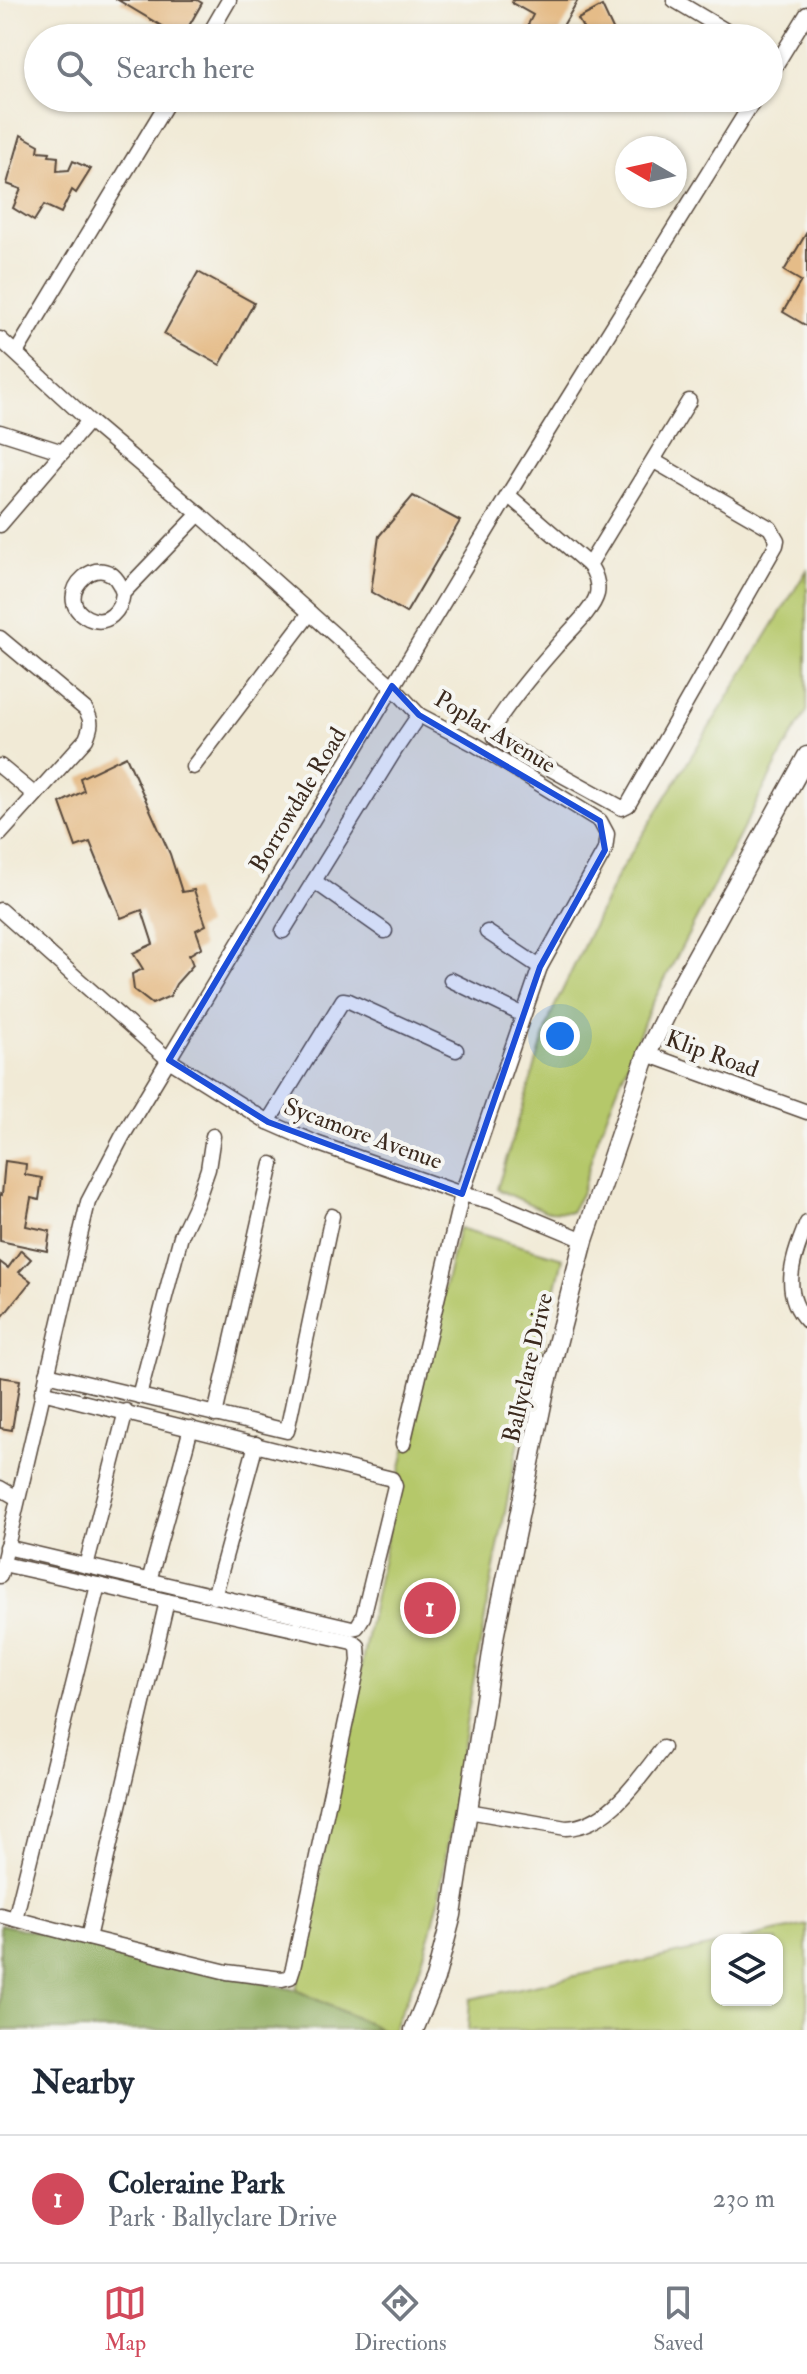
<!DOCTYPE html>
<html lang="en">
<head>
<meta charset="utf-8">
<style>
	body { margin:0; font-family:"IM FELL Double Pica",serif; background:#f2f2f3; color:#1f2937 }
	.controls { position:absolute; right:24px; bottom:24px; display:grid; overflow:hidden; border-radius:16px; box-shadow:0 2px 6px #0004 }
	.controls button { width:72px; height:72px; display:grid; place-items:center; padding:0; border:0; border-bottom:2px solid #e0e1e3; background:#fff; color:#1f2937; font:40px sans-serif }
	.compass { position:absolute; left:615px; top:136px; width:72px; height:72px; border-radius:50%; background:#fff; box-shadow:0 2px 6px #0004; rotate:279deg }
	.you { position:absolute; left:560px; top:1036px; width:28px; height:28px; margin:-20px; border:6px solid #fff; border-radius:50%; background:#1a73e8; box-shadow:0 0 0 12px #1a73e833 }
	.badge { display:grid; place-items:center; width:52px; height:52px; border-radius:50%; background:#d1495b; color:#fff; font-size:26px; font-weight:700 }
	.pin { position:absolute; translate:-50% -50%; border:4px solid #fff; box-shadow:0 2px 8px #0006 }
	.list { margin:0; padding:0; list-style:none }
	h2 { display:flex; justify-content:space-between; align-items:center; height:104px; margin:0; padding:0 32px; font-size:34px }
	h2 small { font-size:26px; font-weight:400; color:#747a83 }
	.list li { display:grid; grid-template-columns:52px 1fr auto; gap:24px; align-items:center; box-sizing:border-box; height:128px; padding:0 32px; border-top:2px solid #e0e1e3 }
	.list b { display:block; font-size:30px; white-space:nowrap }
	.list p { margin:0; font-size:26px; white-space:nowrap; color:#747a83 }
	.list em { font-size:26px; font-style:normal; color:#747a83 }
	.icon { flex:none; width:44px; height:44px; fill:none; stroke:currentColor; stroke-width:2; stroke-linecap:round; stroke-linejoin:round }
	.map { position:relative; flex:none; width:807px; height:2030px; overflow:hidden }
	.search { position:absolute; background:#fff; box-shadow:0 2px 6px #0004; left:24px; right:24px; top:24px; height:88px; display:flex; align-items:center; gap:20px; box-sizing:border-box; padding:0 28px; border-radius:44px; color:#747a83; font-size:30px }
	.sheet { height:232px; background:#fff }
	nav { display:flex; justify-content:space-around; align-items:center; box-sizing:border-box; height:112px; border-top:2px solid #e0e1e3; background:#fff; font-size:22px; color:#747a83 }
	nav a { display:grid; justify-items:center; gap:4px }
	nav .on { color:#d1495b }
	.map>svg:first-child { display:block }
	.green { fill:#b5c86b; stroke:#787944; stroke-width:2 }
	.forest { fill:#90ac5f; stroke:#666b3e; stroke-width:2 }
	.building { fill:#e5bc88 }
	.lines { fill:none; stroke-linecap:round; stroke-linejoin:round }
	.minor-casing { stroke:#56473a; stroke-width:17 }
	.tertiary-casing { stroke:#56473a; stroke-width:21 }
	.minor { stroke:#fff; stroke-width:14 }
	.tertiary { stroke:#fff; stroke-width:18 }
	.marked { fill:#1d4ed8; fill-opacity:0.2; stroke:#1d4ed8; stroke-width:6; stroke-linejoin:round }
	.labels { text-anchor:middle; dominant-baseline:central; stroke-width:8; stroke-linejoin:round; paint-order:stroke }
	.street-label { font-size:24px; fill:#3b2a1e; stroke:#f6f6f2 }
</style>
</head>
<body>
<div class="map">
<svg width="807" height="2030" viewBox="0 0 807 2030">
	<rect width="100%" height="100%" fill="#f6f6f2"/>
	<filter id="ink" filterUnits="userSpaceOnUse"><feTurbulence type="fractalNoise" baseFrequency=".0125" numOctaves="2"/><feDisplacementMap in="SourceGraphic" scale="16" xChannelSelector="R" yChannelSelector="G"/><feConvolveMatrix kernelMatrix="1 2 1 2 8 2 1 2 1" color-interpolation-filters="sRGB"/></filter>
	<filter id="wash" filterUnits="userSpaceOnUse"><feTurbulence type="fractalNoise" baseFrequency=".006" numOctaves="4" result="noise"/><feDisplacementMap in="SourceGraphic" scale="32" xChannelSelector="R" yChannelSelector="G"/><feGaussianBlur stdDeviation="1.8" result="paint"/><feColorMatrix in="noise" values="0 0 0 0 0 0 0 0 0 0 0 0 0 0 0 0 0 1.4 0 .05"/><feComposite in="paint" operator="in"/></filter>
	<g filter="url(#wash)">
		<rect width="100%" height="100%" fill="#f1ead6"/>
		<g class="green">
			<path d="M807 570V711L784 750 648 1012 597 1140 581 1194 571 1212 545 1211 497 1189 552 1012 617 876Z"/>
			<path d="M459 1228 563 1258 517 1451 493 1573 468 1711 439 1900 431 1932 420 1967 393 2030H382L296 1990 401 1467Z"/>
			<path d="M807 1925V2030H468L470 1999 717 1945V2000H777V1940H739Z"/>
		</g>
		<path class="forest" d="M0 1924 296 1990 382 2030H0Z"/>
		<g id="blocks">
			<g class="building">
				<path d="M118 0H197L202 3 182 38Z"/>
				<path d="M513 0H578L556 38H521L533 15 512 3Z"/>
				<path d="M602 6 617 38H576L586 34 578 19Z"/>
				<path d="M21 135 39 145 38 151 50 152 49 156 58 157 57 171 69 170 73 161 91 169 76 193 72 190 61 213 44 205 34 221 13 208 21 189 7 184Z"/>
				<path d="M807 232V326L783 312 801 281 784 271Z"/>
				<path d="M198 272 254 303 220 365 164 334Z"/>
				<path d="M413 496 460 521 406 613 371 592 379 536Z"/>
				<path d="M126 756 170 854 182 892 194 890 206 925 196 930 202 947 189 955 193 965 176 984 170 996 152 1004 134 990 132 974 143 969 133 953 153 944 142 910 121 918 90 842 76 847 60 803 84 791 80 778Z"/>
				<path d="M5 1161 26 1164 25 1175 42 1178 39 1200 31 1198 26 1226 50 1231 47 1251 0 1241V1194L2 1195Z"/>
				<path d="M21 1250 31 1259 19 1272 31 1281 0 1320V1262L8 1268Z"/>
				<path d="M0 1377 20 1380 12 1430 0 1428Z"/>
			</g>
		</g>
	</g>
	<g filter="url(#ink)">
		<use href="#blocks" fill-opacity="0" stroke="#56473a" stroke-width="2"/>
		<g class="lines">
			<g class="minor-casing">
				<g id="minor">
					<path d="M674 0 738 38"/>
					<path d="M207 38 229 0"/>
					<path d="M769 76 807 14"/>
					<path d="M0 339 89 421 199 514 392 686 419 715 476 745 600 821 607 834 605 850 540 967 462 1194 403 1444"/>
					<path d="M16 353 170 98"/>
					<path d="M0 432 63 452"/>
					<path d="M654 461 770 528 777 540 776 545 628 805 622 808 500 741 495 737 493 728C510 700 533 673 555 648 566 634 593 611 597 594 599 584 595 572 589 565L689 401"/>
					<path d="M508 495 589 565"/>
					<path d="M0 525 89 421"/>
					<path d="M123 593C107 539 46 597 88 618 108 627 121 610 123 593L199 514"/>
					<path d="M0 638 85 709C93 721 91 727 86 739L0 834"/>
					<path d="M0 766 35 795"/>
					<path d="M193 767 310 613"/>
					<path d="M314 881 385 931"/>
					<path d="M0 910 169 1060 268 1122 316 1143 462 1194 493 1202 584 1240"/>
					<path d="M283 931 395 750 419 715"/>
					<path d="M487 932 540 967"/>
					<path d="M451 980 523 1015"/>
					<path d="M647 1054 807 1112"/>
					<path d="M268 1122 343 1000 349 1001 456 1050"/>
					<path d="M807 1223C794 1255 779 1292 807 1321"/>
					<path d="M47 1374 287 1431 332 1216"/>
					<path d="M139 1396 181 1236 196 1204 208 1169 213 1136"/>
					<path d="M215 1415 272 1164"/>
					<path d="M0 1488 17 1498"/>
					<path d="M6 1547 352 1628 357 1627 363 1617 395 1486 392 1479 42 1392"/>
					<path d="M86 1566 126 1411"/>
					<path d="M0 1576 88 1202 122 1137 508 495 755 98"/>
					<path d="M149 1581 191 1428"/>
					<path d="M214 1597 256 1444"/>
					<path d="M468 1811 566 1828C610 1826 638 1779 663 1748"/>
					<path d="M0 1915 15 1919 98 1585 3 1564"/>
					<path d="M15 1919 88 1938 167 1601 98 1585"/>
					<path d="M88 1938 227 1972 282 1979 290 1977 293 1968 359 1661 358 1646 353 1642 167 1601"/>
				</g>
			</g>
			<g class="tertiary-casing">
				<path id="tertiary" d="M414 2030 435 1979 452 1915 495 1633 545 1390 584 1240 647 1054 679 988 807 756"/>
			</g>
			<use href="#minor" class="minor"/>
			<use href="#tertiary" class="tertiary"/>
		</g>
	</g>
	<path class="marked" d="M392 686 419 715 600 821 605 850 540 967 462 1194 268 1122 169 1060Z"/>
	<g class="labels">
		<g class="street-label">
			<text transform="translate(495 732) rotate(31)">Poplar Avenue</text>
			<text transform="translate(298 800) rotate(-59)">Borrowdale Road</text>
			<text transform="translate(712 1054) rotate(20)">Klip Road</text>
			<text transform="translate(363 1134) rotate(20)">Sycamore Avenue</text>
			<text transform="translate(528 1368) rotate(-77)">Ballyclare Drive</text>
		</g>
	</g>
</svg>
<div class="controls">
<button><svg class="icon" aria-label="layers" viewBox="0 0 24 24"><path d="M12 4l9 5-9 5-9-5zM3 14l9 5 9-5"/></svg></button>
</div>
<svg class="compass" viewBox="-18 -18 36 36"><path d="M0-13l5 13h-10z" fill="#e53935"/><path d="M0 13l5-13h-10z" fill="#747a83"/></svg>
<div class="you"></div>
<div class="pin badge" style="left:430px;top:1608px">1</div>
<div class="search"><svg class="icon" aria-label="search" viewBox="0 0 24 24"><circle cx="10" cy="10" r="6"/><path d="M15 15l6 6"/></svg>Search here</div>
</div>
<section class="sheet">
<h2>Nearby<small></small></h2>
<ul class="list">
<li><span class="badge">1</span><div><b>Coleraine Park</b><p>Park · Ballyclare Drive</p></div><em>230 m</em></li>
</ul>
</section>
<nav>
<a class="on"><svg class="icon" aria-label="map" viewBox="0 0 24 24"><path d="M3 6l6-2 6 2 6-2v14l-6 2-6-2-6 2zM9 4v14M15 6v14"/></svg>Map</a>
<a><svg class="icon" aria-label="directions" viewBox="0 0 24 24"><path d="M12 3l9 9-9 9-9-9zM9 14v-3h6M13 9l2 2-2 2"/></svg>Directions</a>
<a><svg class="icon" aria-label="saved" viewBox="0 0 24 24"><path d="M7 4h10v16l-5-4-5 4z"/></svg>Saved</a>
</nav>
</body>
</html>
